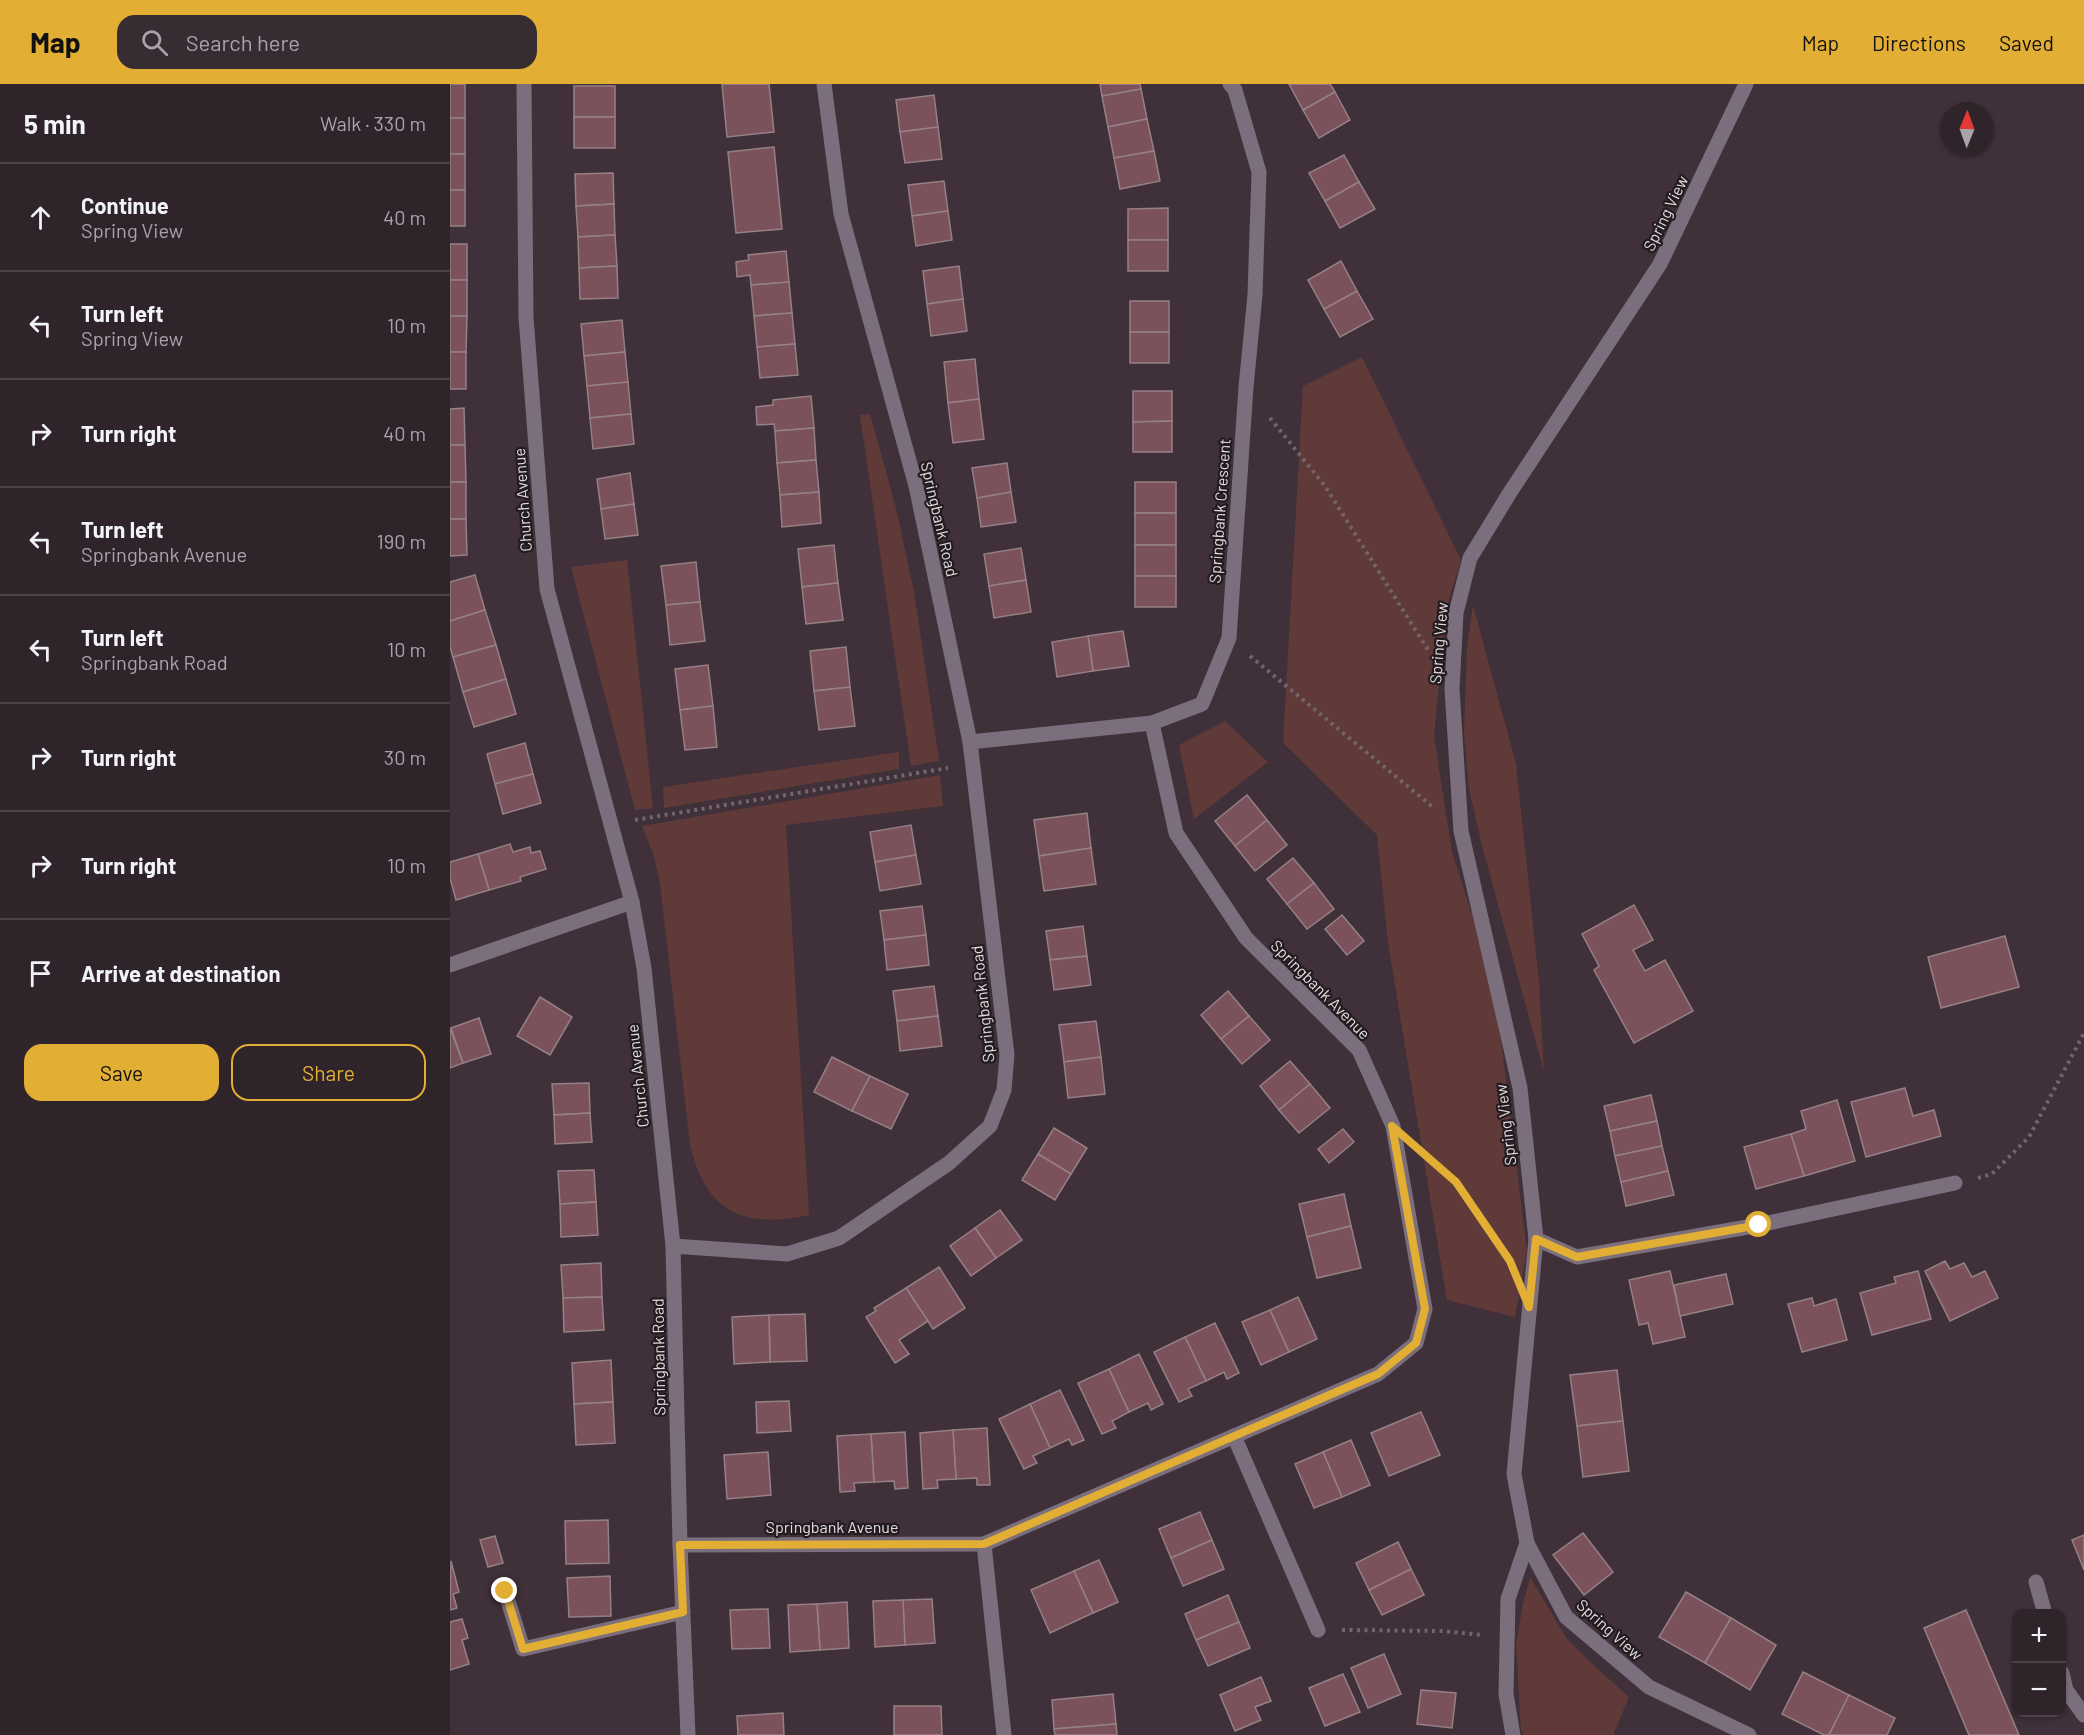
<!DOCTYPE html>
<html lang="en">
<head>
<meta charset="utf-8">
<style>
	body { margin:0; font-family:Barlow,sans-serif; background:#382c33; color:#f1f3f6 }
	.controls { position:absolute; right:18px; bottom:18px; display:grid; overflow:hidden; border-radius:12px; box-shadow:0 2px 4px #0004 }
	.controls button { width:54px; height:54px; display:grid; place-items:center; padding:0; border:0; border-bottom:2px solid #4b4147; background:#30242b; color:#f1f3f6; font:30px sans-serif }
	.compass { position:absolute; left:1490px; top:18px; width:54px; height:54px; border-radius:50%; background:#30242b; box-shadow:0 2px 4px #0004; rotate:1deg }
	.stop { position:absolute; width:18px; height:18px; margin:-14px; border:4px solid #e2af34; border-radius:50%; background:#fff }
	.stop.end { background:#e2af34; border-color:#fff; box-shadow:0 2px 6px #0008 }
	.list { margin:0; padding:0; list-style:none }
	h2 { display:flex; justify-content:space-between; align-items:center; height:78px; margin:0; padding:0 24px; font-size:26px }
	h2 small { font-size:20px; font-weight:400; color:#a8a4a9 }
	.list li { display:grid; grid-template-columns:39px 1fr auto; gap:18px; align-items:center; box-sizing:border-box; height:108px; padding:0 24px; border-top:2px solid #4b4147 }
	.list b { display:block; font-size:22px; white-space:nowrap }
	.list p { margin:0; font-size:20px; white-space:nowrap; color:#a8a4a9 }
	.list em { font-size:20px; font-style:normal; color:#a8a4a9 }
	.actions { display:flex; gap:12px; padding:18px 24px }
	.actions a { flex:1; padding:14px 0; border:2px solid #e2af34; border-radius:18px; text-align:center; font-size:21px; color:#e2af34 }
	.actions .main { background:#e2af34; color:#111 }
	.icon { flex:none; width:33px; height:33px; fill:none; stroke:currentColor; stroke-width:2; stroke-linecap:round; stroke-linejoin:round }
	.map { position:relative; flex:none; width:1634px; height:1651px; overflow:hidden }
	header { display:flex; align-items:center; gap:36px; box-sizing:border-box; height:84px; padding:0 30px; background:#e2af34; color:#111 }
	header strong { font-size:28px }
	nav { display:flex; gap:33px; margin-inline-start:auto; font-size:21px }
	.search { width:420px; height:54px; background:#382c33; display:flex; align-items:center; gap:15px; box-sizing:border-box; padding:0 21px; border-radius:18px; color:#a8a4a9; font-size:22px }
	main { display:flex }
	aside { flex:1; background:#30242b }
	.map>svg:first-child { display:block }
	.green { fill:#5f3a38 }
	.building { fill:#7b515c; stroke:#958085; stroke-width:1.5 }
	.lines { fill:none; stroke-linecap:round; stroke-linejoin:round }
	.path { stroke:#73656d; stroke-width:4; stroke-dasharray:3 4.5; stroke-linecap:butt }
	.minor { stroke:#7c6f7d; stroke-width:15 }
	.route { stroke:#e2af34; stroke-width:8 }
	.labels { text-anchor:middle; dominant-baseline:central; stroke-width:4.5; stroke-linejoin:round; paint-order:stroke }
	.street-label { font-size:16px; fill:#e3d9de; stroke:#221b1f }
</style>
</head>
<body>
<header>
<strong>Map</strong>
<div class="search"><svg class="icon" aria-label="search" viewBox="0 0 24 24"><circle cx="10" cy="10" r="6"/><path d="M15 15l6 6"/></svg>Search here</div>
<nav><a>Map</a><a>Directions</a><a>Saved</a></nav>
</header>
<main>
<aside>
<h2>5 min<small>Walk · 330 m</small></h2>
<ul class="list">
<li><svg class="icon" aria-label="ahead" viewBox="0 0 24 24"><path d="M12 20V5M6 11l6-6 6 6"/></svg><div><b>Continue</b><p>Spring View</p></div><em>40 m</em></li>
<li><svg class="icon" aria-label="left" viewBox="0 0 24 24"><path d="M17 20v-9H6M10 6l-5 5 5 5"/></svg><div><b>Turn left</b><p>Spring View</p></div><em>10 m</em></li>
<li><svg class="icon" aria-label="right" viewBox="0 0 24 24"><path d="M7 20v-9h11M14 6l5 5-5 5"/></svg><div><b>Turn right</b></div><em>40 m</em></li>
<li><svg class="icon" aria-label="left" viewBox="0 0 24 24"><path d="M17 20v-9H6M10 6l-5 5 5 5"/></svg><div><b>Turn left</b><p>Springbank Avenue</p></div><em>190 m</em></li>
<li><svg class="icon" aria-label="left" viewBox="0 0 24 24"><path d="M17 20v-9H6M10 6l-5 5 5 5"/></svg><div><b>Turn left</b><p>Springbank Road</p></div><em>10 m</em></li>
<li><svg class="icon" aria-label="right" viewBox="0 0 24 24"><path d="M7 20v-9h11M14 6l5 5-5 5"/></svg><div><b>Turn right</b></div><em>30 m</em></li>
<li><svg class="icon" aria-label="right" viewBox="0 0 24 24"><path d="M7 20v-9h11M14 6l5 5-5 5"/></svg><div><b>Turn right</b></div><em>10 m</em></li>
<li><svg class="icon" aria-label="arrive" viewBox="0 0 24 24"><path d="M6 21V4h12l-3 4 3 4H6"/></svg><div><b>Arrive at destination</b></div></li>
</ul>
<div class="actions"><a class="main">Save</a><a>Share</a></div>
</aside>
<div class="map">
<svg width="1634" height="1651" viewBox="0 0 1634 1651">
	<rect width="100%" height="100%" fill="#403039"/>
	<g class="green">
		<path d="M912 273 1011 476 996 526 984 652 1002 768 1044 900 1077 1167 1065 1233 997 1216 938 859 927 751 833 659 853 302Z"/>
		<path d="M420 330 445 420 464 508 489 677 461 682 410 331Z"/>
		<path d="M177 476 203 724 185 726 121 483Z"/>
		<path d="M1023 521 1066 680 1089 898 1094 988 1032 762 1019 705 1014 648 1017 564Z"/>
		<path d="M775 637 818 678 744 735 729 661Z"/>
		<path d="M449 668V685L214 724 213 703Z"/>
		<path d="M490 691 493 722 336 741 359 1131C293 1145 255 1128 240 1060L210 800 204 772 192 742Z"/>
		<path d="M1080 1493 1117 1555 1139 1577 1179 1613 1163 1651H1074L1071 1646 1066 1560 1073 1520Z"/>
	</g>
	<g class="building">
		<rect x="0" y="0" width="15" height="34"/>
		<path d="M272 0H319L324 48 277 53Z"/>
		<path d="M650 0H690L691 5 652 12Z"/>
		<path d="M839 0H880L885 8 853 26Z"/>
		<rect x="124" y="2" width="41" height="31"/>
		<path d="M691 5 697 35 658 43 652 12Z"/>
		<path d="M885 8 900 36 869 54 853 26Z"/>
		<path d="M484 11 488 43 450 48 446 16Z"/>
		<rect x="124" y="33" width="41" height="31"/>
		<rect x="0" y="34" width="15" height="36"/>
		<path d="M697 35 704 67 664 74 658 43Z"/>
		<path d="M488 43 492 75 455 79 450 48Z"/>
		<path d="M324 63 332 145 286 149 278 68Z"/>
		<path d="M704 67 710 97 670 105 664 74Z"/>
		<rect x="0" y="70" width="15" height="36"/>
		<path d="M894 71 909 98 875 117 859 89Z"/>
		<path d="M163 89 164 120 126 122 125 90Z"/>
		<path d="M494 97 498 127 462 132 458 101Z"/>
		<path d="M909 98 925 125 890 144 875 117Z"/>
		<rect x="0" y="106" width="15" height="36"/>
		<path d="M164 120 165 151 128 153 126 122Z"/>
		<path d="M718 124V156H678V125Z"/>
		<path d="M498 127 502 156 466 162 462 132Z"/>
		<path d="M165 151 167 182 129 184 128 153Z"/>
		<rect x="678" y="156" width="40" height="31"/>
		<rect x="0" y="160" width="17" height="36"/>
		<path d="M336 167 339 198 301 201 300 191 287 193 286 178 299 176 298 171Z"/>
		<path d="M891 177 907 207 874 225 858 196Z"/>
		<path d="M167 182 168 214 130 215 129 184Z"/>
		<path d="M509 182 513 215 477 220 473 187Z"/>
		<rect x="0" y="196" width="17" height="36"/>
		<path d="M339 198 342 229 304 232 301 201Z"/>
		<path d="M907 207 923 235 890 253 874 225Z"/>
		<path d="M513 215 517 247 481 252 477 220Z"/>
		<rect x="680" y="217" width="39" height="31"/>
		<path d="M342 229 345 260 307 263 304 232Z"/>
		<path d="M0 232H17L16 268H0Z"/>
		<path d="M172 236 175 268 134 272 131 240Z"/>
		<rect x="680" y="248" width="39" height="31"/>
		<path d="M345 260 348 291 310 294 307 263Z"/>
		<rect x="0" y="268" width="16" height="37"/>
		<path d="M175 268 178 298 137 302 134 272Z"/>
		<path d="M525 275 529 315 498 319 494 278Z"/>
		<path d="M178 298 181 330 140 334 137 302Z"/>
		<path d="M683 307H722V337L683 338Z"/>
		<path d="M361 312 364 344 325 347 324 340 307 341 306 323 323 321V316Z"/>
		<path d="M529 315 534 355 503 359 498 319Z"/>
		<path d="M14 324 15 361H0V325Z"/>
		<path d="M181 330 184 360 143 365 140 334Z"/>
		<path d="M722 337V368H683V338Z"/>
		<path d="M364 344 366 376 327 379 325 347Z"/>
		<path d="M0 361H15L16 398H0Z"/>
		<path d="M366 376 369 408 330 411 327 379Z"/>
		<path d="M557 379 561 408 527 414 522 384Z"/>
		<path d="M180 389 184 420 151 425 147 395Z"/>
		<rect x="0" y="398" width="16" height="37"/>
		<rect x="685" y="398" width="41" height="31"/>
		<path d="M369 408 371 439 332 443 330 411Z"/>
		<path d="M561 408 566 438 531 443 527 414Z"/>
		<path d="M184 420 188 451 155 455 151 425Z"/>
		<rect x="685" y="429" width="41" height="32"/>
		<path d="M0 435H16L17 471 0 472Z"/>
		<path d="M384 461 388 499 352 503 348 465Z"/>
		<rect x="685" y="461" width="41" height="31"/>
		<path d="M571 464 576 496 539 502 534 470Z"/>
		<path d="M246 478 250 518 216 521 211 482Z"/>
		<path d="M25 491 35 526 0 537V498Z"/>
		<rect x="685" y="492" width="41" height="31"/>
		<path d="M576 496 581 528 544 534 539 502Z"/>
		<path d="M388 499 393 536 356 540 352 503Z"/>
		<path d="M250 518 255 557 220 561 216 521Z"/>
		<path d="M35 526 46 561 3 573 0 563V537Z"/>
		<path d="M673 547 679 582 643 587 638 552Z"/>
		<path d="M638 552 643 587 607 593 602 558Z"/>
		<path d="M46 561 56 595 13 608 3 573Z"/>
		<path d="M396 563 400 603 364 607 360 567Z"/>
		<path d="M258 581 263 622 230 626 225 585Z"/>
		<path d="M56 595 66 630 24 643 13 608Z"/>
		<path d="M400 603 405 642 369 646 364 607Z"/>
		<path d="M263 622 267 663 235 666 230 626Z"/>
		<path d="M75 659 83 690 45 700 37 670Z"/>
		<path d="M83 690 91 719 53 730 45 700Z"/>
		<path d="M797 711 817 736 785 762 765 737Z"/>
		<path d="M637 729 641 764 589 772 584 736Z"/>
		<path d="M817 736 837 761 805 787 785 762Z"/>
		<path d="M461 741 466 771 425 778 420 748Z"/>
		<path d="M60 760 63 768 80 763 81 769 90 767 96 785 70 793 71 797 39 806 28 770Z"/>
		<path d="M641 764 646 800 594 807 589 772Z"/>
		<path d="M28 770 39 806 6 816 0 794V778Z"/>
		<path d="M466 771 471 800 430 807 425 778Z"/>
		<path d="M843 774 864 799 837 820 817 795Z"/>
		<path d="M864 799 884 825 857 845 837 820Z"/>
		<path d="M1184 821 1203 856 1183 866 1195 887 1215 876 1243 927 1184 959 1144 886 1149 882 1132 850Z"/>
		<path d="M472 822 476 851 434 856 430 827Z"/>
		<path d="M892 831 914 857 897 871 875 845Z"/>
		<path d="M633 842 637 872 600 876 596 847Z"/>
		<path d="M476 851 479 881 437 886 434 856Z"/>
		<path d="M1555 852 1569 903 1491 924 1478 873Z"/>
		<path d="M637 872 641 901 604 906 600 876Z"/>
		<path d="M484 902 488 932 447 937 443 907Z"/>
		<path d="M778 907 799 932 771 955 751 931Z"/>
		<path d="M90 913 122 933 100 971 67 952Z"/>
		<path d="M488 932 492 962 450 967 447 937Z"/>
		<path d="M799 932 820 956 792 980 771 955Z"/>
		<path d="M29 934 41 970 13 979 1 944Z"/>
		<path d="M646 937 651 973 614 978 609 941Z"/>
		<path d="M0 944 13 979 0 984Z"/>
		<path d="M382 973 420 992 402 1027 364 1008Z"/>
		<path d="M651 973 655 1010 618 1014 614 978Z"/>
		<path d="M840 977 860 1000 829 1026 810 1002Z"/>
		<path d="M420 992 458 1010 441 1045 402 1027Z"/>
		<path d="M139 999 140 1029 104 1031 102 1000Z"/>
		<path d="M860 1000 880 1024 849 1049 829 1026Z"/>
		<path d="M1455 1004 1463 1032 1484 1026 1491 1052 1416 1073 1401 1018Z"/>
		<path d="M1201 1011 1207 1037 1160 1047 1154 1022Z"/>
		<path d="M1387 1016 1405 1077 1354 1092 1341 1050 1356 1045 1351 1027Z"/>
		<path d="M140 1029 142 1058 105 1060 104 1031Z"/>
		<path d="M1207 1037 1212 1062 1165 1072 1160 1047Z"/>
		<path d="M604 1044 637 1064 621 1090 588 1070Z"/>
		<path d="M893 1045 904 1058 879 1079 868 1065Z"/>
		<path d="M1341 1050 1354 1092 1306 1105 1294 1063Z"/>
		<path d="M1212 1062 1218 1087 1171 1098 1165 1072Z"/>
		<path d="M588 1070 621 1090 605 1116 572 1096Z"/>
		<path d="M144 1086 146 1118 110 1120 108 1087Z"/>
		<path d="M1218 1087 1224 1111 1176 1122 1171 1098Z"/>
		<path d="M894 1110 901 1142 857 1153 849 1120Z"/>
		<path d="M146 1118 148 1151 111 1153 110 1120Z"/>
		<path d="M550 1126 572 1156 546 1174 525 1144Z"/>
		<path d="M901 1142 911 1184 867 1194 857 1153Z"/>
		<path d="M525 1144 546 1174 521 1192 500 1162Z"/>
		<path d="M1495 1177 1500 1185 1514 1179 1522 1193 1535 1187 1548 1214 1500 1237 1475 1187Z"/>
		<path d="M151 1179 152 1213 113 1214 111 1181Z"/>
		<path d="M489 1183 515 1224 483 1245 456 1204Z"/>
		<path d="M1220 1187 1235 1253 1203 1260 1198 1239 1189 1241 1179 1196Z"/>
		<path d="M1468 1187 1481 1235 1422 1251 1410 1209 1446 1199 1444 1193Z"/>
		<path d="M1276 1190 1283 1220 1230 1232 1224 1201Z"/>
		<path d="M456 1204 478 1237 449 1256 459 1270 445 1279 416 1233 426 1227 424 1224Z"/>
		<path d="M152 1213 154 1246 114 1248 113 1214Z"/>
		<path d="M848 1213 867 1255 839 1268 820 1226Z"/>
		<path d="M1362 1214 1364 1222 1386 1215 1397 1256 1352 1268 1338 1220Z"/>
		<path d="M820 1226 839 1268 811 1281 792 1238Z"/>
		<path d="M355 1230 357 1277 320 1278 319 1231Z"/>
		<path d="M319 1231 320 1278 284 1280 282 1233Z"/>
		<path d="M765 1239 789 1289 777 1295 774 1288 756 1297 735 1253Z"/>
		<path d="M735 1253 756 1297 738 1305 742 1312 729 1318 704 1268Z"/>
		<path d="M689 1270 713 1320 701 1326 698 1319 679 1328 659 1285Z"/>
		<path d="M161 1276 163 1318 124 1320 122 1279Z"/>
		<path d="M659 1285 679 1328 662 1337 666 1344 652 1350 628 1299Z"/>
		<path d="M1167 1286 1173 1337 1127 1342 1120 1291Z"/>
		<path d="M610 1306 634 1356 622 1361 619 1355 600 1364 580 1320Z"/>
		<path d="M339 1317 341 1347 307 1349 306 1318Z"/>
		<path d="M163 1318 165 1359 126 1361 124 1320Z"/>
		<path d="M580 1320 600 1364 583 1372 587 1379 574 1385 549 1335Z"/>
		<path d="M971 1328 990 1371 939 1392 921 1349Z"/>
		<path d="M1173 1337 1179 1387 1133 1393 1127 1342Z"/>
		<path d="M537 1344 540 1401H527V1394L506 1395 503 1346Z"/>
		<path d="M503 1346 506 1395 487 1396 488 1404 473 1405 470 1349Z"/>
		<path d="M455 1348 458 1404 445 1405 444 1397 424 1398 421 1350Z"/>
		<path d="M421 1350 424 1398 404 1399 405 1407 390 1408 387 1352Z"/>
		<path d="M901 1356 920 1401 892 1413 873 1368Z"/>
		<path d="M318 1368 321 1411 277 1415 274 1371Z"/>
		<path d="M873 1368 892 1413 864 1424 845 1380Z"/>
		<path d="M750 1428 762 1456 721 1474 709 1445Z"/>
		<path d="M158 1436 159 1479 116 1480 115 1437Z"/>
		<path d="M1133 1449 1163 1488 1134 1511 1103 1471Z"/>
		<path d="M1634 1451V1486L1622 1456Z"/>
		<path d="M45 1452 53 1479 38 1483 30 1456Z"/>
		<path d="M762 1456 774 1485 733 1502 721 1474Z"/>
		<path d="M948 1458 961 1485 919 1506 906 1479Z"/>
		<path d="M649 1476 668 1518 643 1529 624 1487Z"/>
		<path d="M1 1477 9 1508 3 1510 7 1524 0 1526Z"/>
		<path d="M961 1485 974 1511 932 1531 919 1506Z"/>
		<path d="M624 1487 643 1529 600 1549 581 1506Z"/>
		<path d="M160 1492 161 1532 119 1533 117 1494Z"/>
		<path d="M1236 1508 1281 1534 1255 1579 1209 1553Z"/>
		<path d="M778 1511 789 1538 746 1556 735 1530Z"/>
		<path d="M482 1515 485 1559 455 1561 453 1516Z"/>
		<path d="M453 1516 455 1561 425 1563 423 1517Z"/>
		<path d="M397 1518 399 1564 370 1566 367 1520Z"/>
		<path d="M367 1520 370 1566 340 1568 338 1521Z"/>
		<path d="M318 1525 320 1564 282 1565 280 1526Z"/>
		<path d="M1516 1526 1569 1651H1519L1474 1544Z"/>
		<path d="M1281 1534 1326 1561 1300 1606 1255 1579Z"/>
		<path d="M12 1535 18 1554 12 1556 19 1580 0 1586V1538Z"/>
		<path d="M789 1538 800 1564 758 1582 746 1556Z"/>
		<path d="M934 1570 951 1610 918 1624 901 1584Z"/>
		<path d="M1353 1588 1399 1611 1379 1651H1374L1332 1630Z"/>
		<path d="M893 1590 910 1628 875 1642 859 1604Z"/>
		<path d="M811 1593 821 1617 805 1623 811 1636 785 1647 770 1611Z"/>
		<path d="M971 1606 1006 1609 1002 1644 967 1640Z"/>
		<path d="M663 1610 666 1640 604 1645 602 1616Z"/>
		<path d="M1399 1611 1445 1634 1437 1651H1379Z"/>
		<path d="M444 1622H491L492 1651H444Z"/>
		<path d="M333 1629 334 1651H288L287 1632Z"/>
		<path d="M666 1640 667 1651H605L604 1645Z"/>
	</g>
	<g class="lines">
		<g class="path">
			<path d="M820 334 875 402 978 566"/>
			<path d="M800 572 984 724"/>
			<path d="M185 736 498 684"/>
			<path d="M975 1070 1006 1098 1057 1173"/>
			<path d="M1528 1094 1542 1090 1579 1053 1634 949"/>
			<path d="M892 1546 993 1547 1031 1551"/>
		</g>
		<g class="minor">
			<path d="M74 0 76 233 97 505 182 818 194 884 223 1162"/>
			<path d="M1296 0 1210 180 1059 410 1020 474 1006 529 1002 605 1011 747 1070 1004 1086 1155 1064 1390 1077 1459 1116 1533 1199 1603 1299 1651"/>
			<path d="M520 658 702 639 752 620 779 554 796 303 805 211 809 88 785 6 780 0"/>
			<path d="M0 881 182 818"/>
			<path d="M1086 1155 1127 1173 1309 1141 1505 1099"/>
			<path d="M784 1352 868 1546"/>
			<path d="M534 1460 554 1651"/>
			<path d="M230 1461 534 1460 928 1290 966 1259 975 1225 943 1042 909 966 796 854 726 749 702 639"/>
			<path d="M1586 1498 1595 1530"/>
			<path d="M55 1507 73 1565 233 1528"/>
			<path d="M1612 1589 1616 1606 1634 1631"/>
			<path d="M238 1651 230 1461 223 1162 337 1170 389 1154 499 1079 540 1042 554 1006 557 971 520 658 466 402 391 130 374 0"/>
			<path d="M1063 1651 1056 1610 1058 1515 1077 1459"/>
		</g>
	</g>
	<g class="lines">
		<path class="route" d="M55 1507 73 1565 233 1528 230 1461 534 1460 928 1290 966 1259 975 1225 942 1042 1006 1098 1060 1177 1079 1223 1086 1155 1127 1173 1309 1141"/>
	</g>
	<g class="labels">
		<g class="street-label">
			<text transform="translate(1215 129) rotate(-64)">Spring View</text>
			<text transform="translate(72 416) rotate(-94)">Church Avenue</text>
			<text transform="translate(769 427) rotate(-86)">Springbank Crescent</text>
			<text transform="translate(490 435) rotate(77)">Springbank Road</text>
			<text transform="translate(988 559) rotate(-85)">Spring View</text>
			<text transform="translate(871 905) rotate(45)">Springbank Avenue</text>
			<text transform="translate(532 920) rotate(-96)">Springbank Road</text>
			<text transform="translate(187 992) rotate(-96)">Church Avenue</text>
			<text transform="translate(1055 1041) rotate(-97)">Spring View</text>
			<text transform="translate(208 1273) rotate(-91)">Springbank Road</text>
			<text x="382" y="1442">Springbank Avenue</text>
			<text transform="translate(1160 1545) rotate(42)">Spring View</text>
		</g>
	</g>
</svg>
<div class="controls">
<button>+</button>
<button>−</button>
</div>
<svg class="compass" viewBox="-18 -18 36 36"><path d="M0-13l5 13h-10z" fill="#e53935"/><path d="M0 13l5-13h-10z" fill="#a8a4a9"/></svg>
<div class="stop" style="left:1309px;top:1141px"></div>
<div class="stop end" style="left:55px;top:1507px"></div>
</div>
</main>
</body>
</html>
